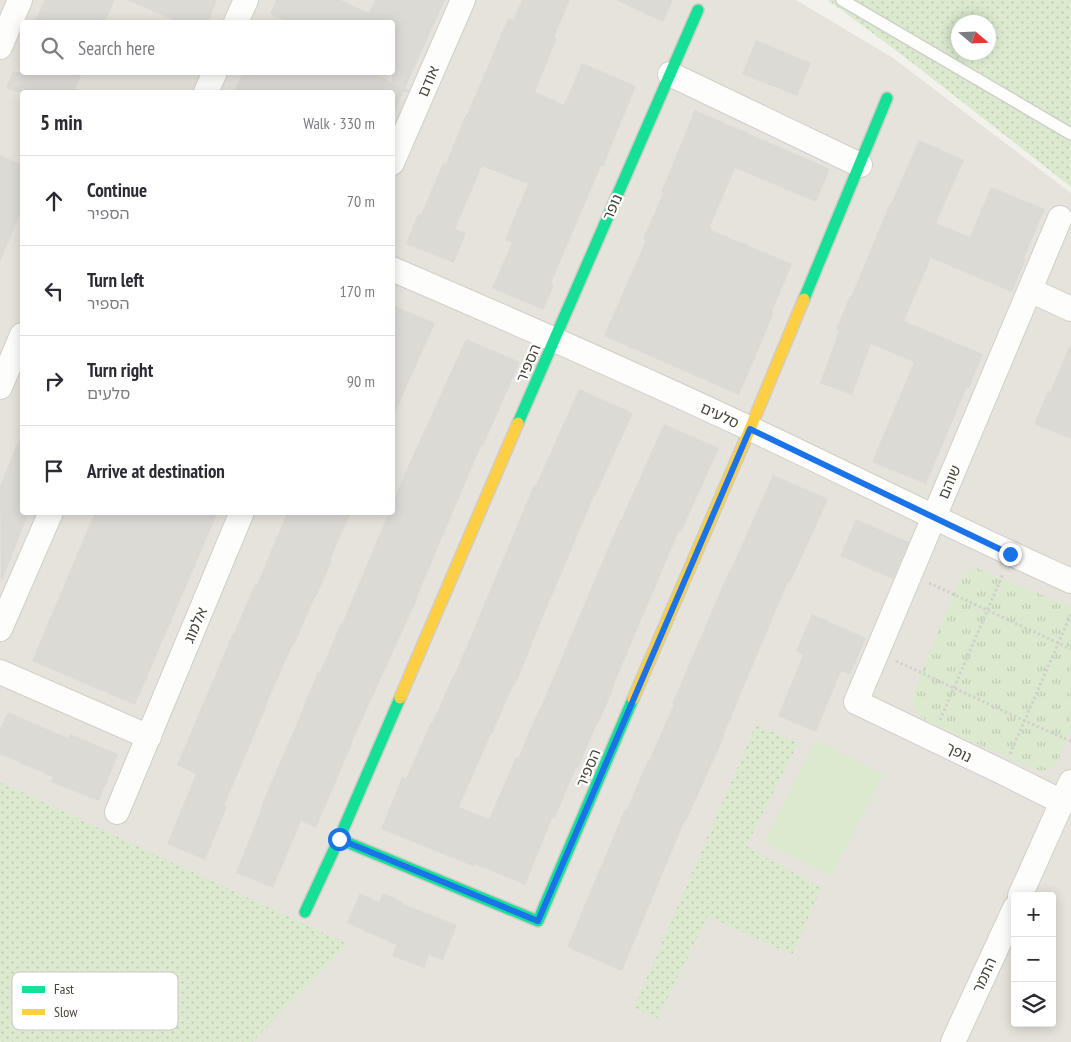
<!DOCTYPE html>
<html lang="en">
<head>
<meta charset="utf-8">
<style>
	body { margin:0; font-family:"PT Sans Narrow","Noto Sans Hebrew",sans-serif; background:#f7f7f7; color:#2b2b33 }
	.controls { position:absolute; right:15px; bottom:15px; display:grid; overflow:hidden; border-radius:5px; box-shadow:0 2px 12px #0003 }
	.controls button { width:45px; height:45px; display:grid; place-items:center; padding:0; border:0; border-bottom:1px solid #e1e1e2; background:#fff; color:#2b2b33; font:25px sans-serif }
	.compass { position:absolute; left:951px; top:15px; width:45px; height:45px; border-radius:50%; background:#fff; box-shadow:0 2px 12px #0003; rotate:109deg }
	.stop { position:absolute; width:15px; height:15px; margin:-11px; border:4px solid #1a73e8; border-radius:50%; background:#fff }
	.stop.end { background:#1a73e8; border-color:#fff; box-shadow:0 1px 5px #0008 }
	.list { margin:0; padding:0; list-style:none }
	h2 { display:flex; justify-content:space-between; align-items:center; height:65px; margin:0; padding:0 20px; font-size:21px }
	h2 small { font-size:16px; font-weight:400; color:#7c7c81 }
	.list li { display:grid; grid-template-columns:32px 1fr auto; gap:15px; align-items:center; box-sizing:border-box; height:90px; padding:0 20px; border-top:1px solid #e1e1e2 }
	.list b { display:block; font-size:19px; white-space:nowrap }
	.list p { margin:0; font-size:16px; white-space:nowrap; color:#7c7c81 }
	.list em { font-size:16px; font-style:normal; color:#7c7c81 }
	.icon { flex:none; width:28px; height:28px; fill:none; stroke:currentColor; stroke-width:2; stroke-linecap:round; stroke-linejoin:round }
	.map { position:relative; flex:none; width:1071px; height:1042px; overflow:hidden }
	.search { position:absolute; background:#fff; box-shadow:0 2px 12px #0003; left:20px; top:20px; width:375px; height:55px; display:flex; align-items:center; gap:12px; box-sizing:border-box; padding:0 18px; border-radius:5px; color:#7c7c81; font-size:19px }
	.panel { position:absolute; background:#fff; box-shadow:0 2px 12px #0003; left:20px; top:90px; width:375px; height:425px; border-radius:5px }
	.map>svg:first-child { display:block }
	.residential { fill:#e5e3db; fill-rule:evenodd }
	.grass { fill:url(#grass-dots); fill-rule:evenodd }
	.park { fill:url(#park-tufts) }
	.pitch { fill:#dbeacf }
	.building { fill:#dcdad5 }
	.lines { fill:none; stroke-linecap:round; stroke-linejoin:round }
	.lane-casing { stroke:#d0cfca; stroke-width:14 }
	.street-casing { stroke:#d0cfca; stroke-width:26 }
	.fast-casing { stroke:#d0cec4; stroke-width:14 }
	.slow-casing { stroke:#d0cec4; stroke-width:14 }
	.path { stroke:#d2d1cb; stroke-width:3; stroke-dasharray:2.5 2.5; stroke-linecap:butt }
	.lane { stroke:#fdfdfc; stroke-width:11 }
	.street { stroke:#fdfdfc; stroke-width:24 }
	.fast { stroke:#16e098; stroke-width:11 }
	.slow { stroke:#ffcf43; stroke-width:11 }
	.route { stroke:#1a73e8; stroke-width:6 }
	.labels { text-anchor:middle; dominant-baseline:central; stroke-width:4.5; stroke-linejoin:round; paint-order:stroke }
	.street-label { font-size:15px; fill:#484439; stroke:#fff }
	.key { fill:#fff; stroke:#c8c7c4; stroke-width:1 }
	.key-label { font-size:14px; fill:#484439 }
</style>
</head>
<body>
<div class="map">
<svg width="1071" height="1042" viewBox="0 0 1071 1042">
	<defs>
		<pattern id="grass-dots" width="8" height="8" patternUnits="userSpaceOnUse" patternTransform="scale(1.25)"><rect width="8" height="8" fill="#dbeacf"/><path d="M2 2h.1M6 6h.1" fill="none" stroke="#bdcab2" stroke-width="1.8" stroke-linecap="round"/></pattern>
		<pattern id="park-tufts" width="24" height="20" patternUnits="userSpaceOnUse" patternTransform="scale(1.25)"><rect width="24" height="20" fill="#dbeacf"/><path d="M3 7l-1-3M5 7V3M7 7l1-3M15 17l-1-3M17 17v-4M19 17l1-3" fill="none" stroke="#bdcab2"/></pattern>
	</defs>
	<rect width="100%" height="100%" fill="#f2f1ec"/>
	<path class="residential" d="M0 0H796L893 58 1071 193V1042H0ZM22 22H392V72H22ZM22 92H392V512H22ZM1015 896H1052V1023H1015Z"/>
	<g class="grass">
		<path d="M828 0H1071V187L906 58ZM958 22H988V52H958Z"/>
		<path d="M756 725 798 743 746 846 821 888 792 955 708 916 657 1019 634 1007Z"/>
		<path d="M0 782 347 944 253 1042H0Z"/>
	</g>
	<path class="park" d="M974 567 1071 607V732L1055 766 1045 770H1036L930 723C915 713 911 708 914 690L957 586C961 577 965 572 974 567Z"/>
	<path class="pitch" d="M816 740 883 775 831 876 764 842Z"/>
	<g class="building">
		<path d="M45 0H115L105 22H34Z"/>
		<path d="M127 0H217L208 22H178Z"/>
		<path d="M276 0H341L369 13 375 0H445L405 88 409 90 408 92H403L392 117V92H234L243 72H371L392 82V22H288L270 14Z"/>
		<path d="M522 0H570L554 37 557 38 535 92 564 105 582 63 636 86 603 167 601 166 551 283 554 285 543 310 492 288 512 243 505 240 528 184 482 166 455 229 466 233 454 263 406 244 418 214 421 215 443 163 446 164 466 114 467 115 508 18 513 20Z"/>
		<path d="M616 0H673L663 22Z"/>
		<path d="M756 40 811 63 797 96 742 74Z"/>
		<path d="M13 72H82L74 92H16L6 88Z"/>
		<path d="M695 110 830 169 816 202 735 168 710 227 712 228 711 230 792 264 772 312 774 313 739 395 604 336 646 240 643 239 663 193 661 192Z"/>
		<path d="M919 140 964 160 936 223 970 237 991 187 1045 209 1024 258 1026 259 1012 292 931 258 904 321 983 354 969 388 967 387 926 484 872 462 914 362 871 344 852 395 820 383 839 331 836 329 850 296 851 297 890 203 891 204Z"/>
		<path d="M0 155 22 165V210L0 262Z"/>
		<path d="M392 305 435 323 392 419Z"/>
		<path d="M466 339 520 362 483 446H481L416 599H417L351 744H352L316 828 301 821 273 888 236 873 263 805 262 804 303 709H302L318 672H320L341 623 342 624 389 512H392V504L406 471Z"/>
		<path d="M1071 343V439L1034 424 1048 391 1050 392Z"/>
		<path d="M579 389 633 413 595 496H594L529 650H530L514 687 513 686 492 734H491L459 807 489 819 516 757 518 758 539 709H540L620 520H621L664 424 719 448 681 532 679 531 614 684 615 685 599 722 598 721 578 769 576 768 555 818 553 817 525 885 475 864V867L381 829 402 777 406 779 431 722 432 723 454 674H455L534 485H536Z"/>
		<path d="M22 432V512H29L1 583 0 486Z"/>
		<path d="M773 475 828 499 790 583 788 582 723 736 724 737 686 821 685 820 622 971 567 947 625 809H627L648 760 649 761 674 704H672L729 571 730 572Z"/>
		<path d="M95 512H218L135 705 32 661Z"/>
		<path d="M287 512H351L330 560 332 561 316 597H315L294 645 293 644 266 705H267L224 806 227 807 205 860 167 844 196 774 177 765 233 633H234L255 584 257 585Z"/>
		<path d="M856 519 909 542 893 579 840 556Z"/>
		<path d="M812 614 866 638 850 675 841 671 816 732 778 716 803 655 796 651Z"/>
		<path d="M8 712 68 738 70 734 118 754 99 801 51 782 53 777 0 754V729Z"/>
		<path d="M360 893 379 902 383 893 403 902V904L457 925 443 960 429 955 424 968 392 956 396 945 347 923Z"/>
	</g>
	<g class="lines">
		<g class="lane-casing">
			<path id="lane" d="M842 0 1071 134"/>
		</g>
		<g class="street-casing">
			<g id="street">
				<path d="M236 22 246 0"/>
				<path d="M0 47 20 0"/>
				<path d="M670 74 860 165"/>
				<path d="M206 92 215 72"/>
				<path d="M392 163 463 0"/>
				<path d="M1060 218 856 702 1002 772 1062 802"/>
				<path d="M392 269C513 321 632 373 751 429 858 479 963 533 1071 581"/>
				<path d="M1030 290 1071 309"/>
				<path d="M0 387 22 335"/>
				<path d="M0 629 51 512"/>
				<path d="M0 672 149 737"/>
				<path d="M117 812 242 512"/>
				<path d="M1020 896 1071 782"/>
				<path d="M953 1042 1015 908"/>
			</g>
		</g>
		<g class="fast-casing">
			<g id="fast">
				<path d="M804 299 887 98"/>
				<path d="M518 423 698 10"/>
				<path d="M339 839 538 921 633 699"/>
				<path d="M305 912 339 839 400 698"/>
			</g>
		</g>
		<g class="slow-casing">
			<g id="slow">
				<path d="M400 698 518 423"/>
				<path d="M633 699 750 429 804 299"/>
			</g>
		</g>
		<g class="path">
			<path d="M929 583 1071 649"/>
			<path d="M896 661 1025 721 1071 741"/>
			<path d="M940 720 1003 574"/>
			<path d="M1010 754 1071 614"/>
		</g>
		<use href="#lane" class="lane"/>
		<use href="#street" class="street"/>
		<use href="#fast" class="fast"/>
		<use href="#slow" class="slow"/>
	</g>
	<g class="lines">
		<path class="route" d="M339 839 538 921 750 429 1010 554"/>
	</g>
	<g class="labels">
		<g class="street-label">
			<text transform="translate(428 81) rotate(-67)">אודם</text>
			<text transform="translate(612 207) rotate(-66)">נופר</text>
			<text transform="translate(528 363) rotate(-67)">הספיר</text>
			<text transform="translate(720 415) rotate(25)">סלעים</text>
			<text transform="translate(949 482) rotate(-67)">שוהם</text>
			<text transform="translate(195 625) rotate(-67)">אלמוג</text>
			<text transform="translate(959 752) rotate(26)">נופך</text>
			<text transform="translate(588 768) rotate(-67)">הספיר</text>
			<text transform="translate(984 975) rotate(-65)">התמר</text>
		</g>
	</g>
	<rect x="12" y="972" width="166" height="58" rx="8" class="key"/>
	<rect x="22" y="986" width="23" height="7" fill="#16e098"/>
	<rect x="22" y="1009" width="23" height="6" fill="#ffcf43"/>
	<g class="key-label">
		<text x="54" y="994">Fast</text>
		<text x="54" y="1017">Slow</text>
	</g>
</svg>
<div class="controls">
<button>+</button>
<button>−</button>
<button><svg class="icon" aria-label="layers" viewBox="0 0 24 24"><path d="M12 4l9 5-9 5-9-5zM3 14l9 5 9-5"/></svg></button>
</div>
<svg class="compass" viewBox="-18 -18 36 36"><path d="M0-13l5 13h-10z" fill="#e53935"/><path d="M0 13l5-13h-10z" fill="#7c7c81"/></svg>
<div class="stop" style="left:339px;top:839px"></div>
<div class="stop end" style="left:1010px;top:554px"></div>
<div class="search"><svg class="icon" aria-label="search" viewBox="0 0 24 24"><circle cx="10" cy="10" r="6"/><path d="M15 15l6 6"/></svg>Search here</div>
<section class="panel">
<h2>5 min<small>Walk · 330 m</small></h2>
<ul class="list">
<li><svg class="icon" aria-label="ahead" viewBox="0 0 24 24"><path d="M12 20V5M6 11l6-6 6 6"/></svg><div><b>Continue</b><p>הספיר</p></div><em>70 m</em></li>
<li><svg class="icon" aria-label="left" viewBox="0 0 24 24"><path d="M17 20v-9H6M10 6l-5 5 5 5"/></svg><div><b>Turn left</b><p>הספיר</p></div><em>170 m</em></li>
<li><svg class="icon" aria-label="right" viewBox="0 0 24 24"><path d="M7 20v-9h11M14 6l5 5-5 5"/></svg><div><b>Turn right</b><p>סלעים</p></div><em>90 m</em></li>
<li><svg class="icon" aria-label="arrive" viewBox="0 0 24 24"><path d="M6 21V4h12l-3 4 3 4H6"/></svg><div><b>Arrive at destination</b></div></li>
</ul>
</section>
</div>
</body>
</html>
